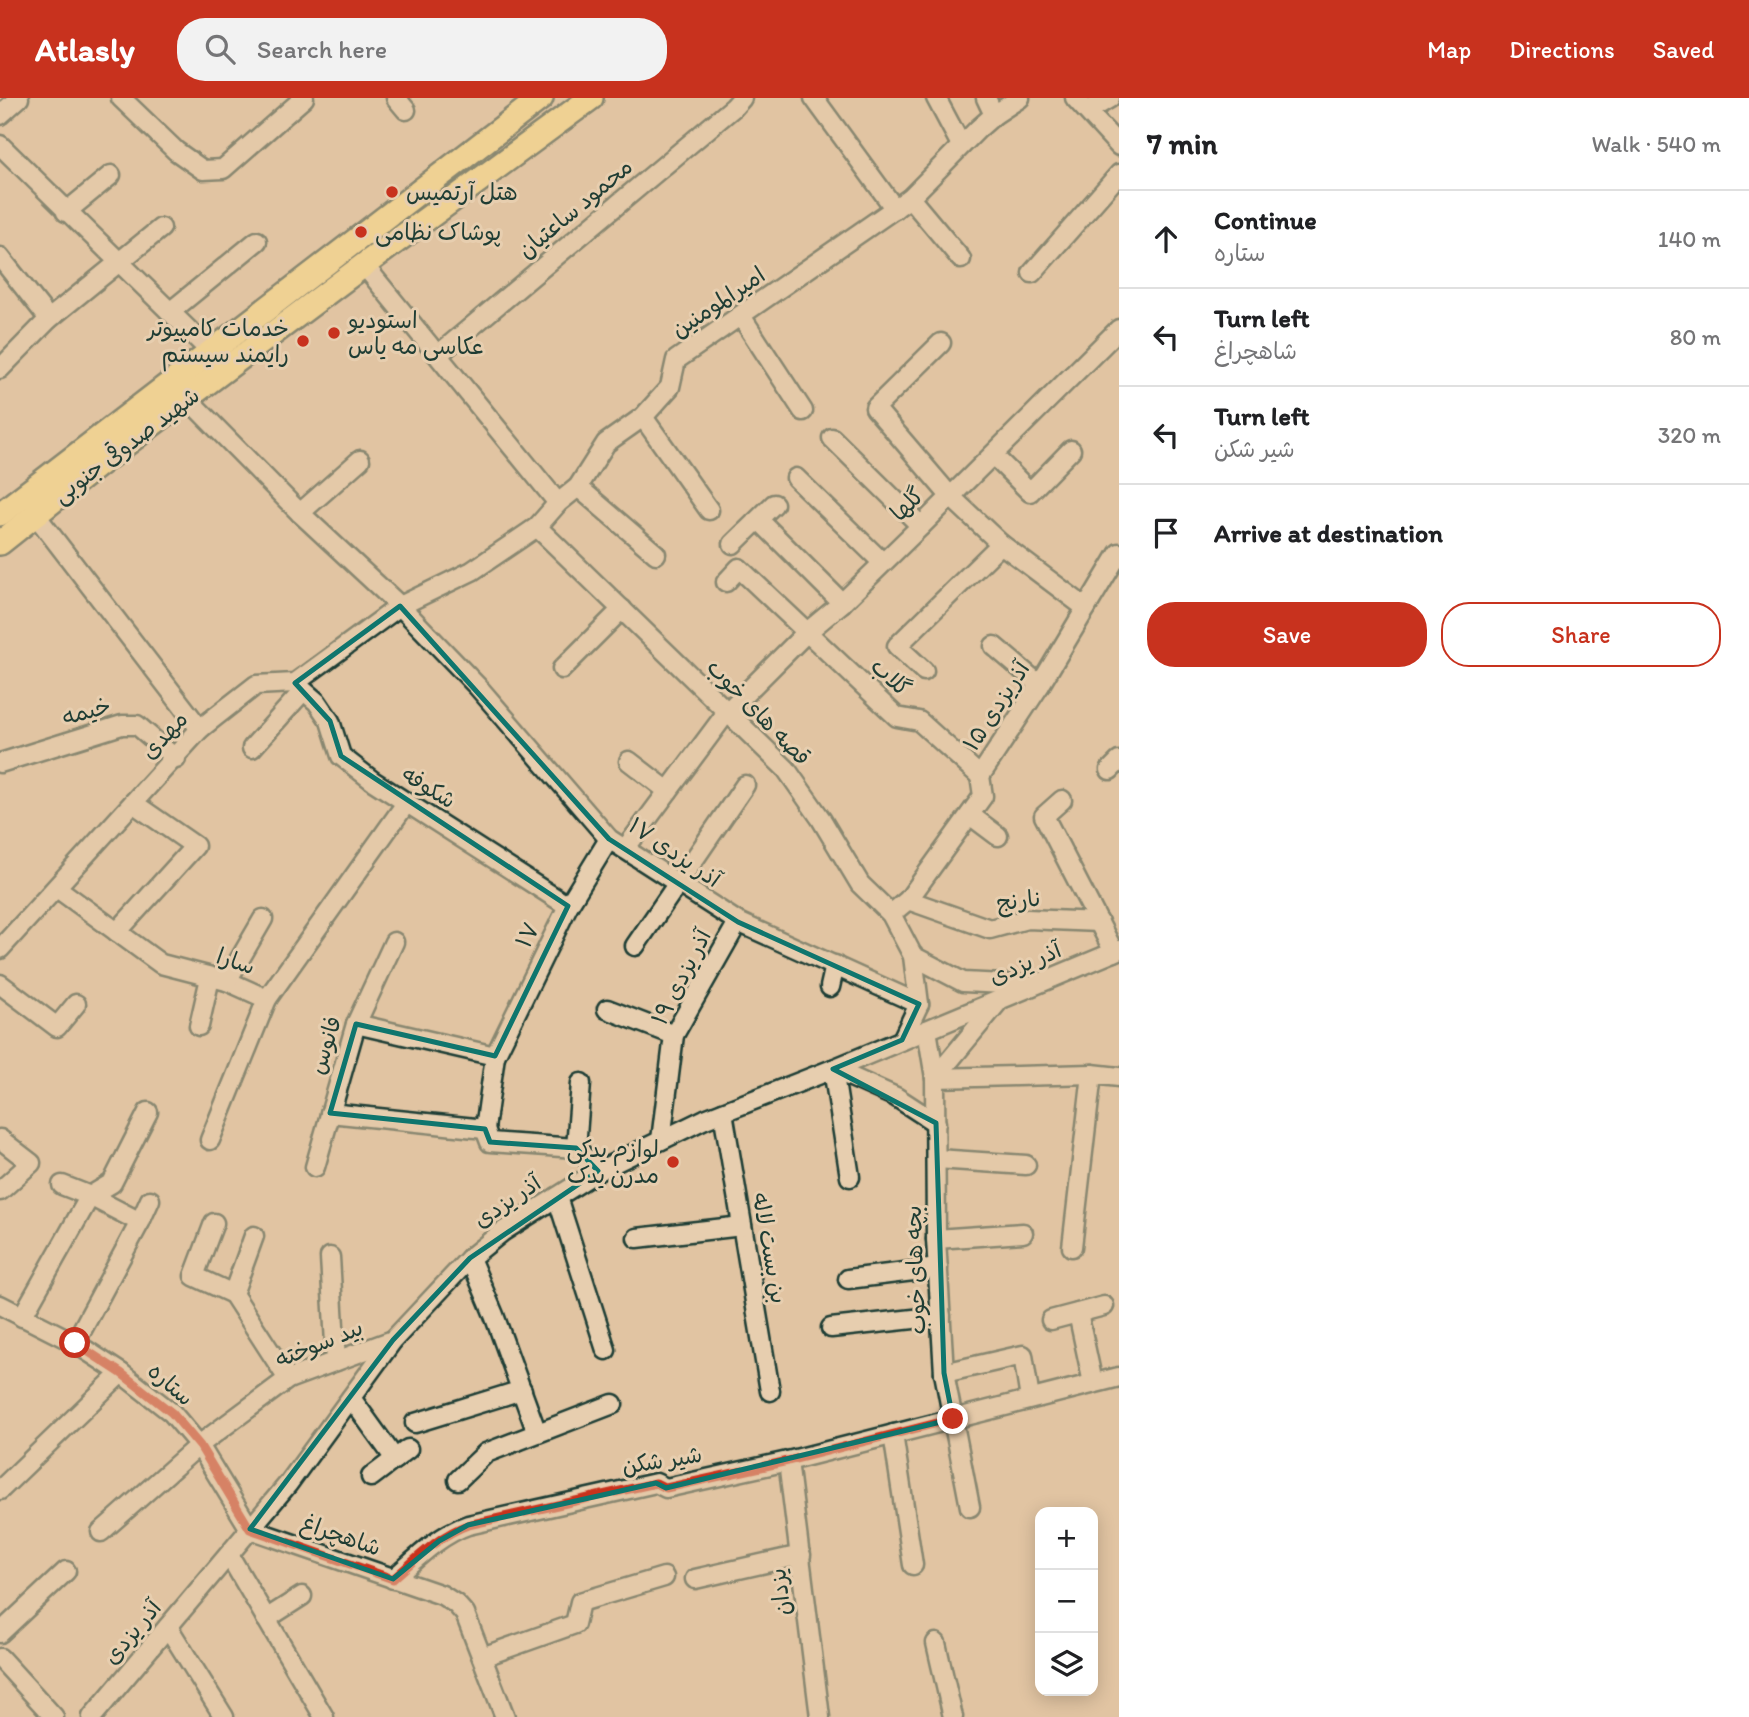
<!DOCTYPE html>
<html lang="en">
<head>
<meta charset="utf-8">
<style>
	body { margin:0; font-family:Itim,"Playpen Sans Arabic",sans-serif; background:#f2f2f2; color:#202124 }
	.controls { position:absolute; right:21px; bottom:21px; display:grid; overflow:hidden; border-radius:14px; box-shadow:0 4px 18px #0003 }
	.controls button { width:63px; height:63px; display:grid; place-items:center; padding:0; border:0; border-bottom:2px solid #e0e0e0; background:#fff; color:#202124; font:35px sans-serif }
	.stop { position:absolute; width:21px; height:21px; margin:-16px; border:5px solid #c8321e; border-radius:50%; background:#fff }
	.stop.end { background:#c8321e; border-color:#fff; box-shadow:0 2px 7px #0008 }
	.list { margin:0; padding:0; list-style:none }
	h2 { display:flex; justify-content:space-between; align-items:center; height:91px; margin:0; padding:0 28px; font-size:30px }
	h2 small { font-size:23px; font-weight:400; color:#757577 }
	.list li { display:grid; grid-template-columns:46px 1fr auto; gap:21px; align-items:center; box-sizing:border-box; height:98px; padding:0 28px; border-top:2px solid #e0e0e0 }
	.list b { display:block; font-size:26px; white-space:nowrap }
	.list p { margin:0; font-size:23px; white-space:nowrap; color:#757577 }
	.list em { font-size:23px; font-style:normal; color:#757577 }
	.actions { display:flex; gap:14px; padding:21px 28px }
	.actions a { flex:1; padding:16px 0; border:2px solid #c8321e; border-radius:28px; text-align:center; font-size:24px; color:#c8321e }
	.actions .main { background:#c8321e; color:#fff }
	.icon { flex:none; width:38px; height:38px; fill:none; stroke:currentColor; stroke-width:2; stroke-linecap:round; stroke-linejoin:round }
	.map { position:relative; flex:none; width:1119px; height:1619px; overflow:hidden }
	header { display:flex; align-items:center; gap:42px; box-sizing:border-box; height:98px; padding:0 35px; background:#c8321e; color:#fff }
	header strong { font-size:33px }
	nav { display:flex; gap:38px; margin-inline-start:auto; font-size:24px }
	.search { width:490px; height:63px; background:#f2f2f2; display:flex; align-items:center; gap:18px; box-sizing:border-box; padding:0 24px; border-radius:28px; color:#757577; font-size:26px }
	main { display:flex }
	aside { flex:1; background:#fff }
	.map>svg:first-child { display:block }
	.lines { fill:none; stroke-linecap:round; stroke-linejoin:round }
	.minor-casing { stroke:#1f3d34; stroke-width:23 }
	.major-casing { stroke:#1f3d34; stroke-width:28 }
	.minor { stroke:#e7ceaf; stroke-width:18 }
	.major { stroke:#ffdf80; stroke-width:23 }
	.route { stroke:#c8321e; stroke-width:9 }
	.marked { fill:none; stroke:#0f766e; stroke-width:5; stroke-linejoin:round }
	.poi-dot { fill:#c8321e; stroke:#e7ceaf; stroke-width:2.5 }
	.labels { text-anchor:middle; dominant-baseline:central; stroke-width:6; stroke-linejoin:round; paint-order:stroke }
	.poi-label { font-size:23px; fill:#1f3d34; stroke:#e7ceaf; text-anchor:start }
	.street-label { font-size:23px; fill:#1f3d34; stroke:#e7ceaf }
</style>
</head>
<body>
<header>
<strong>Atlasly</strong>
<div class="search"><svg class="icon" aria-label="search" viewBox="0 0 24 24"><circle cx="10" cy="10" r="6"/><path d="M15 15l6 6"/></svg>Search here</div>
<nav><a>Map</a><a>Directions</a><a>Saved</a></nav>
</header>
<main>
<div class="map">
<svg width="1119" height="1619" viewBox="0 0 1119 1619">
	<rect width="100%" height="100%" fill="#e1c4a2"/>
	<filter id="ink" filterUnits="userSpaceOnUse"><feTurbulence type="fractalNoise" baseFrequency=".0143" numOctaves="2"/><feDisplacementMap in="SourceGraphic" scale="14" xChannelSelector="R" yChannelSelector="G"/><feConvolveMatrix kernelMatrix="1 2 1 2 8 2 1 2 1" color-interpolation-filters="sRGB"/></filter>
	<g filter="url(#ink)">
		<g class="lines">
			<g class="minor-casing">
				<g id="minor">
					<path d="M121 0 176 53 203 72 223 71 304 0"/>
					<path d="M396 0 406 12"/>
					<path d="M814 0 895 111"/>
					<path d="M936 0 961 47"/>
					<path d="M986 0 994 17"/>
					<path d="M1075 0 1119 48"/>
					<path d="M1088 13 1110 0"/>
					<path d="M0 17 19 0"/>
					<path d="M0 47 211 254"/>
					<path d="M910 100 961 161"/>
					<path d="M66 114 111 77"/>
					<path d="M0 159 49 221"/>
					<path d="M364 167 558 405"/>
					<path d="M1032 175 1119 76"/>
					<path d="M170 214 257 143"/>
					<path d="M741 218 803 313"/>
					<path d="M941 245 875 310 950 398 1001 446 1086 510"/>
					<path d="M439 256 734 9 742 0"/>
					<path d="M0 271 49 221 161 130"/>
					<path d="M187 300 300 415 400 508 478 589 609 741 738 824 919 906"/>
					<path d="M643 319 709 412"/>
					<path d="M832 340 921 428"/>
					<path d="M993 357 1030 394 1071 352"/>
					<path d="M796 380 882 464"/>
					<path d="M578 389 656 456"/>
					<path d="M300 415 360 362"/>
					<path d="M35 416 200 631"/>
					<path d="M759 422 842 505"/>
					<path d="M537 429 786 671 821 721 860 786 891 816 913 858 919 906 902 942"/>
					<path d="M733 446 774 406"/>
					<path d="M726 484 739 470 897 619 919 623 980 678"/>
					<path d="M994 548 1040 587"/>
					<path d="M562 571 622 511"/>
					<path d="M924 573 897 548 1001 446"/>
					<path d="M295 585 317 604 330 623 341 658 373 683 568 808"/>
					<path d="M252 650 303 593"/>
					<path d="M629 663 668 693"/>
					<path d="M0 665 122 627H137L176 661"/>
					<path d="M1110 672 1119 663"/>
					<path d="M1062 702 1044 718 1114 854"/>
					<path d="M970 717 998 738"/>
					<path d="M625 751 727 614 806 535 842 505 921 428 1119 231"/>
					<path d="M57 790 161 866 227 883 267 901 407 704"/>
					<path d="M908 802 990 831 1027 821 1099 824"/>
					<path d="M891 816 908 802 983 698 980 678 1040 587 1119 455"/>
					<path d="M117 834 195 748 133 705"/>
					<path d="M635 848 745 687"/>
					<path d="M0 851 200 631 215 619 256 587 295 585 400 508 472 473 537 429 558 405 578 389 606 345 643 319 670 289 676 262 910 100 978 31 994 17 1020 0"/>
					<path d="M913 858 963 884 1026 887"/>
					<path d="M227 883 263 821"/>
					<path d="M0 886 57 929 76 906"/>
					<path d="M830 889 835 867"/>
					<path d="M607 911 674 937"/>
					<path d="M356 926 495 958 485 1031"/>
					<path d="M199 928 210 880"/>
					<path d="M927 932 935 980 936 1141 944 1275 970 1409"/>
					<path d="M495 958 568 808 609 741"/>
					<path d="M833 971 896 999 936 1025"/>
					<path d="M833 971 850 1079"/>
					<path d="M935 980 1092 976 1119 979"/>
					<path d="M935 980 998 904"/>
					<path d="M723 1014 770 1293"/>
					<path d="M330 1015 485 1031"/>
					<path d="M485 1031 490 1044 576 1050 598 1073"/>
					<path d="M0 1041 31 1065 0 1093"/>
					<path d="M210 1042 267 901"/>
					<path d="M661 1042 674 937 738 824"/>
					<path d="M576 1050 581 985"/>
					<path d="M937 1061 1026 1067"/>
					<path d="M315 1069 356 926 394 844"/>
					<path d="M62 1087 90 1098 112 1085 148 1014"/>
					<path d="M557 1099 606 1252"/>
					<path d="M214 1125 194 1178 233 1196 288 1281"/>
					<path d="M637 1140 742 1128"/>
					<path d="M936 1141 1023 1135"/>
					<path d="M1072 1149 1092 976"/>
					<path d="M330 1159 336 1263"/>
					<path d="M470 1160 494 1217 537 1335"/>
					<path d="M848 1181 938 1170"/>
					<path d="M233 1196 254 1138"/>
					<path d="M0 1207 75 1245 121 1275 172 1315 199 1347 250 1431 442 1497 456 1506 465 1516 505 1619"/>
					<path d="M1078 1215 1093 1285"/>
					<path d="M22 1219 90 1098 140 1124"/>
					<path d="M1051 1222 1104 1208"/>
					<path d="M831 1230 941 1218"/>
					<path d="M75 1245 140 1124 150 1102"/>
					<path d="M944 1275 1023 1257 1030 1301"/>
					<path d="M351 1300 395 1361"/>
					<path d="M415 1325 522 1292"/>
					<path d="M893 1336 913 1467"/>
					<path d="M788 1363 820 1619"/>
					<path d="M371 1379 408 1351"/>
					<path d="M458 1382 486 1355 613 1306"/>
					<path d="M0 1392 121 1275"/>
					<path d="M101 1434 199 1347 288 1281 393 1242"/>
					<path d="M229 1457 324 1619"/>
					<path d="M393 1481C416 1461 439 1437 468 1427L656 1385 666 1390 788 1363 1119 1279"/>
					<path d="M695 1481 801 1457"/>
					<path d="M266 1521 302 1498"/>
					<path d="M168 1529 224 1619"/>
					<path d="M0 1535 66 1473"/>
					<path d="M936 1545 953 1619"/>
					<path d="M482 1559 575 1526 580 1504 664 1479"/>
					<path d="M0 1560 54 1619"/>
					<path d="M92 1619 288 1386 393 1242 470 1160 502 1134 598 1073 705 1021 833 971 1119 852"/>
				</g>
			</g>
			<g class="major-casing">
				<g id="major">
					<path d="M0 416 541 0"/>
					<path d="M0 445 98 367 364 167 591 0"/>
				</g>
			</g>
			<use href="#minor" class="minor"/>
			<use href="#major" class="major"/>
		</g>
	</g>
	<g class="lines" filter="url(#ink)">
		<path class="route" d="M75 1245 121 1275 172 1315 200 1348 250 1431 393 1481C416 1461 439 1437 468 1427L656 1385 666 1390 788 1363 953 1321"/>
	</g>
	<path d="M0 0H1119V1619H0ZM400 508 609 741 738 824 919 906 902 942 833 971 936 1025 944 1275 953 1321 666 1390 656 1385 468 1427 439 1443 393 1481 250 1431 393 1242 470 1160 598 1073 576 1050 490 1044 485 1031 330 1015 356 926 495 958 568 808 341 658 330 623 295 585Z" fill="#e1c4a2" fill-opacity=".55" fill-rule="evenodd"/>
	<path class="marked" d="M400 508 609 741 738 824 919 906 902 942 833 971 936 1025 944 1275 953 1321 666 1390 656 1385 468 1427 439 1443 393 1481 250 1431 393 1242 470 1160 598 1073 576 1050 490 1044 485 1031 330 1015 356 926 495 958 568 808 341 658 330 623 295 585Z"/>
	<g class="poi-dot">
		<circle cx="392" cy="94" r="7"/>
		<circle cx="361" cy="134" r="7"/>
		<circle cx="334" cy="235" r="7"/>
		<circle cx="303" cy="243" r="7"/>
		<circle cx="673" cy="1064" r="7"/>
	</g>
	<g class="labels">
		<g class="poi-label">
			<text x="406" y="94">هتل آرتمیس</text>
			<text x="375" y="134">پوشاک نظامی</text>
			<text x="348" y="222">استودیو<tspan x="348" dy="26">عکاسی مه یاس</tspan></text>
			<text x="289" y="230" text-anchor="end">خدمات کامپیوتر<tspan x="289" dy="26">رایمند سیستم</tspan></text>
			<text x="659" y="1051" text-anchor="end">لوازم یدکی<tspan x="659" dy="26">مدرن یدک</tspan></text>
		</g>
		<g class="street-label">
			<text transform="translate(575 110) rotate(-40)">محمود ساعتیان</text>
			<text transform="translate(718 204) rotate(-34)">امیرالمومنین</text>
			<text transform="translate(126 347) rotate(-37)">شهید صدوقی جنوبی</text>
			<text transform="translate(907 406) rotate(-45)">گلها</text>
			<text transform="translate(891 579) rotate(42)">گلاب</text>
			<text transform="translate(996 608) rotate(-57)">۱۵ آذریزدی</text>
			<text transform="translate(86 613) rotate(-15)">خیمه</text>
			<text transform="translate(759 614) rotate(46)">قصه های خوب</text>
			<text transform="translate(164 637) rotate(-47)">مهدی</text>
			<text transform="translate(429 689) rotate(32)">شکوفه</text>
			<text transform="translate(675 754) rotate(34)">آذر یزدی ۱۷</text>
			<text transform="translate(1019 802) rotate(-7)">نارنج</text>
			<text transform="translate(527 837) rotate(-64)">۱۷</text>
			<text transform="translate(236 863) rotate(18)">سارا</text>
			<text transform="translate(1025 865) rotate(-23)">آذر یزدی</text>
			<text transform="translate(681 879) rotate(-63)">آذر یزدی ۱۹</text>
			<text transform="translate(325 947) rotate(-72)">فانوس</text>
			<text transform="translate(507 1103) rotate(-34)">آذر یزدی</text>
			<text transform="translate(770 1150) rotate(80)">بن بست لاله</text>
			<text transform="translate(915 1172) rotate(-92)">بچه های خوب</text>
			<text transform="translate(319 1245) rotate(-22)">بید سوخته</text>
			<text transform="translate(171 1286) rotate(41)">ستاره</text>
			<text transform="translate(662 1362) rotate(-9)">شیر شکن</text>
			<text transform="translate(341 1437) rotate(19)">شاهچراغ</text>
			<text transform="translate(780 1494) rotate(-97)">یزدان</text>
			<text transform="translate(132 1534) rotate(-50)">آذر یزدی</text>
		</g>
	</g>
</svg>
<div class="controls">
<button>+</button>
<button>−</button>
<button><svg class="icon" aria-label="layers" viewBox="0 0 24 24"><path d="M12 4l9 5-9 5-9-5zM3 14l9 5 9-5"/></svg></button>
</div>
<div class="stop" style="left:75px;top:1245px"></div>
<div class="stop end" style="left:953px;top:1321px"></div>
</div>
<aside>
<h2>7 min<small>Walk · 540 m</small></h2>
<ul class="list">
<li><svg class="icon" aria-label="ahead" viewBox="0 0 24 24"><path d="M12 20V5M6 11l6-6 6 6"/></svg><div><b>Continue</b><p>ستاره</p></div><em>140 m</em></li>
<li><svg class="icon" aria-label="left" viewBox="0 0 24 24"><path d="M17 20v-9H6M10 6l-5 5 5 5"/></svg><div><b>Turn left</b><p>شاهچراغ</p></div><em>80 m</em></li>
<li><svg class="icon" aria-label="left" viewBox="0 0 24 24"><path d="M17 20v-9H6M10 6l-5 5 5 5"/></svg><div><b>Turn left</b><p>شیر شکن</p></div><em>320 m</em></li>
<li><svg class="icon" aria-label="arrive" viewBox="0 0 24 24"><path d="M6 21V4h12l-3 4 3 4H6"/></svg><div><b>Arrive at destination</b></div></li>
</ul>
<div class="actions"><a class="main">Save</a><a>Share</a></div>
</aside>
</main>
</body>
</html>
